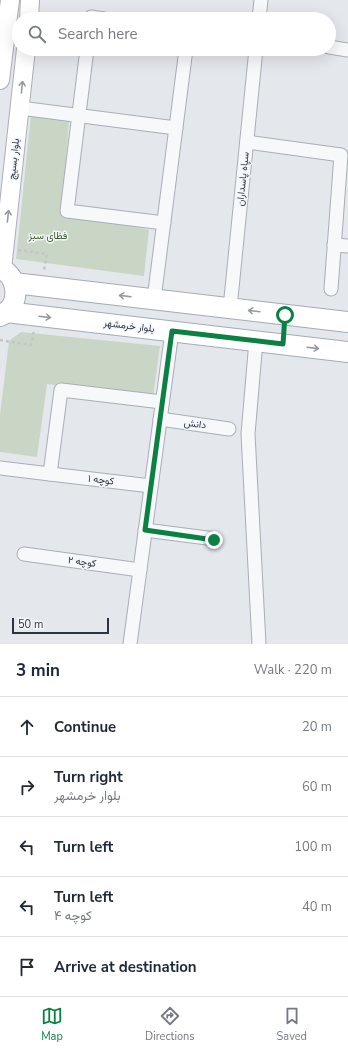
<!DOCTYPE html>
<html lang="en">
<head>
<meta charset="utf-8">
<style>
	body { margin:0; font-family:"Nunito Sans",Vazirmatn,sans-serif; background:#f2f2f3; color:#1f2937 }
	.scale { position:absolute; left:12px; bottom:10px; width:97px; box-sizing:border-box; padding-left:4px; border:2px solid #2b3445; border-top:0; font-size:11px; line-height:14px; white-space:nowrap; color:#2b3445; -webkit-text-stroke:3px #f4f6f9; paint-order:stroke }
	.stop { position:absolute; width:12px; height:12px; margin:-9px; border:3px solid #0b8043; border-radius:50%; background:#fff }
	.stop.end { background:#0b8043; border-color:#fff; box-shadow:0 1px 4px #0008 }
	.list { margin:0; padding:0; list-style:none }
	h2 { display:flex; justify-content:space-between; align-items:center; height:52px; margin:0; padding:0 16px; font-size:17px }
	h2 small { font-size:13px; font-weight:400; color:#747a83 }
	.list li { display:grid; grid-template-columns:26px 1fr auto; gap:12px; align-items:center; box-sizing:border-box; height:60px; padding:0 16px; border-top:1px solid #e0e1e3 }
	.list b { display:block; font-size:15px; white-space:nowrap }
	.list p { margin:0; font-size:13px; white-space:nowrap; color:#747a83 }
	.list em { font-size:13px; font-style:normal; color:#747a83 }
	.icon { flex:none; width:22px; height:22px; fill:none; stroke:currentColor; stroke-width:2; stroke-linecap:round; stroke-linejoin:round }
	.map { position:relative; flex:none; width:348px; height:644px; overflow:hidden }
	.search { position:absolute; background:#fff; box-shadow:0 4px 16px #0002; left:12px; right:12px; top:12px; height:44px; display:flex; align-items:center; gap:10px; box-sizing:border-box; padding:0 14px; border-radius:22px; color:#747a83; font-size:15px }
	.sheet { height:352px; background:#fff }
	nav { display:flex; justify-content:space-around; align-items:center; box-sizing:border-box; height:56px; border-top:1px solid #e0e1e3; background:#fff; font-size:11px; color:#747a83 }
	nav a { display:grid; justify-items:center; gap:2px }
	nav .on { color:#0b8043 }
	.map>svg:first-child { display:block }
	.green { fill:#c9d6c5 }
	.lines { fill:none; stroke-linecap:round; stroke-linejoin:round }
	.street-casing { stroke:#a9aeb7; stroke-width:15 }
	.secondary-casing { stroke:#a9aeb7; stroke-width:20 }
	.primary-casing { stroke:#a3abb8; stroke-width:22 }
	.path { stroke:#c2c5cb; stroke-width:2.5; stroke-dasharray:3 3; stroke-linecap:butt }
	.street { stroke:#f7f8fa; stroke-width:13 }
	.secondary { stroke:#fff; stroke-width:18 }
	.primary { stroke:#fff; stroke-width:20 }
	.oneway { stroke:#959aa2 }
	.route { stroke:#0b8043; stroke-width:5 }
	.labels { text-anchor:middle; dominant-baseline:central; stroke-width:3; stroke-linejoin:round; paint-order:stroke }
	.street-label { font-size:10px; fill:#2b3445; stroke:#f4f6f9 }
	.park-label { font-size:10px; fill:#3f6138; stroke:#f4f6f9 }
</style>
</head>
<body>
<div class="map">
<svg width="348" height="644" viewBox="0 0 348 644">
	<rect width="100%" height="100%" fill="#e4e7ec"/>
	<g class="green">
		<path d="M31 114 69 121 62 211 149 230 144 276 16 259Z"/>
		<path d="M21 332 160 346 153 397 47 384 37 457 0 452V415L9 341Z"/>
	</g>
	<g class="lines">
		<g class="street-casing">
			<g id="street">
				<path d="M91 19V17L104 19"/>
				<path d="M259 19 261 0"/>
				<path d="M329 47 348 50"/>
				<path d="M87 49 67 211 164 223"/>
				<path d="M20 108 176 128"/>
				<path d="M247 142 341 155 331 289"/>
				<path d="M334 245 348 246"/>
				<path d="M154 299 186 49"/>
				<path d="M230 308 256 49"/>
				<path d="M256 341 248 434 259 644"/>
				<path d="M160 419 229 429"/>
				<path d="M0 468 50 474 61 390 162 402"/>
				<path d="M50 474 151 486"/>
				<path d="M145 530 215 539"/>
				<path d="M24 554 140 570"/>
				<path d="M130 644 172 331"/>
			</g>
		</g>
		<g class="secondary-casing">
			<g id="secondary">
				<path d="M29 19 30 0"/>
				<path d="M0 80 10 0"/>
				<path d="M2 269 26 49"/>
			</g>
		</g>
		<g class="primary-casing">
			<g id="primary">
				<path d="M0 268C20 277 21 307 0 316"/>
				<path d="M14 283 348 322"/>
				<path d="M6 312 348 352"/>
			</g>
		</g>
		<g class="path">
			<path d="M18 250 47 254 44 270"/>
			<path d="M0 340 31 345 34 330"/>
		</g>
		<use href="#street" class="street"/>
		<use href="#secondary" class="secondary"/>
		<use href="#primary" class="primary"/>
	</g>
	<defs><path id="oneway-shaft" d="M-6 0H5M1.5-3L5.5 0L1.5 3" fill="none" stroke-width="1.6" stroke-linecap="round" stroke-linejoin="round"/></defs>
	<g class="oneway">
		<use href="#oneway-shaft" transform="translate(22 87) rotate(-84)"/>
		<use href="#oneway-shaft" transform="translate(8 216) rotate(-84)"/>
		<use href="#oneway-shaft" transform="translate(125 296) rotate(-173)"/>
		<use href="#oneway-shaft" transform="translate(254 311) rotate(-173)"/>
		<use href="#oneway-shaft" transform="translate(45 317) rotate(7)"/>
		<use href="#oneway-shaft" transform="translate(313 348) rotate(7)"/>
	</g>
	<g class="lines">
		<path class="route" d="M214 540 145 530 172 331 283 344 285 315"/>
	</g>
	<g class="labels">
		<g class="street-label">
			<text transform="translate(14 159) rotate(-84)">بلوار بسیج</text>
			<text transform="translate(243 179) rotate(-84)">سپاه پاسداران</text>
			<text transform="translate(129 326) rotate(7)">بلوار خرمشهر</text>
			<text transform="translate(195 424) rotate(8)">دانش</text>
			<text transform="translate(101 480) rotate(7)">کوچه ۱</text>
			<text transform="translate(82 562) rotate(8)">کوچه ۲</text>
		</g>
		<g class="park-label">
			<text x="48" y="236">فظای سبز</text>
		</g>
	</g>
</svg>
<div class="scale">50 m</div>
<div class="stop" style="left:285px;top:315px"></div>
<div class="stop end" style="left:214px;top:540px"></div>
<div class="search"><svg class="icon" aria-label="search" viewBox="0 0 24 24"><circle cx="10" cy="10" r="6"/><path d="M15 15l6 6"/></svg>Search here</div>
</div>
<section class="sheet">
<h2>3 min<small>Walk · 220 m</small></h2>
<ul class="list">
<li><svg class="icon" aria-label="ahead" viewBox="0 0 24 24"><path d="M12 20V5M6 11l6-6 6 6"/></svg><div><b>Continue</b></div><em>20 m</em></li>
<li><svg class="icon" aria-label="right" viewBox="0 0 24 24"><path d="M7 20v-9h11M14 6l5 5-5 5"/></svg><div><b>Turn right</b><p>بلوار خرمشهر</p></div><em>60 m</em></li>
<li><svg class="icon" aria-label="left" viewBox="0 0 24 24"><path d="M17 20v-9H6M10 6l-5 5 5 5"/></svg><div><b>Turn left</b></div><em>100 m</em></li>
<li><svg class="icon" aria-label="left" viewBox="0 0 24 24"><path d="M17 20v-9H6M10 6l-5 5 5 5"/></svg><div><b>Turn left</b><p>کوچه ۴</p></div><em>40 m</em></li>
<li><svg class="icon" aria-label="arrive" viewBox="0 0 24 24"><path d="M6 21V4h12l-3 4 3 4H6"/></svg><div><b>Arrive at destination</b></div></li>
</ul>
</section>
<nav>
<a class="on"><svg class="icon" aria-label="map" viewBox="0 0 24 24"><path d="M3 6l6-2 6 2 6-2v14l-6 2-6-2-6 2zM9 4v14M15 6v14"/></svg>Map</a>
<a><svg class="icon" aria-label="directions" viewBox="0 0 24 24"><path d="M12 3l9 9-9 9-9-9zM9 14v-3h6M13 9l2 2-2 2"/></svg>Directions</a>
<a><svg class="icon" aria-label="saved" viewBox="0 0 24 24"><path d="M7 4h10v16l-5-4-5 4z"/></svg>Saved</a>
</nav>
</body>
</html>
